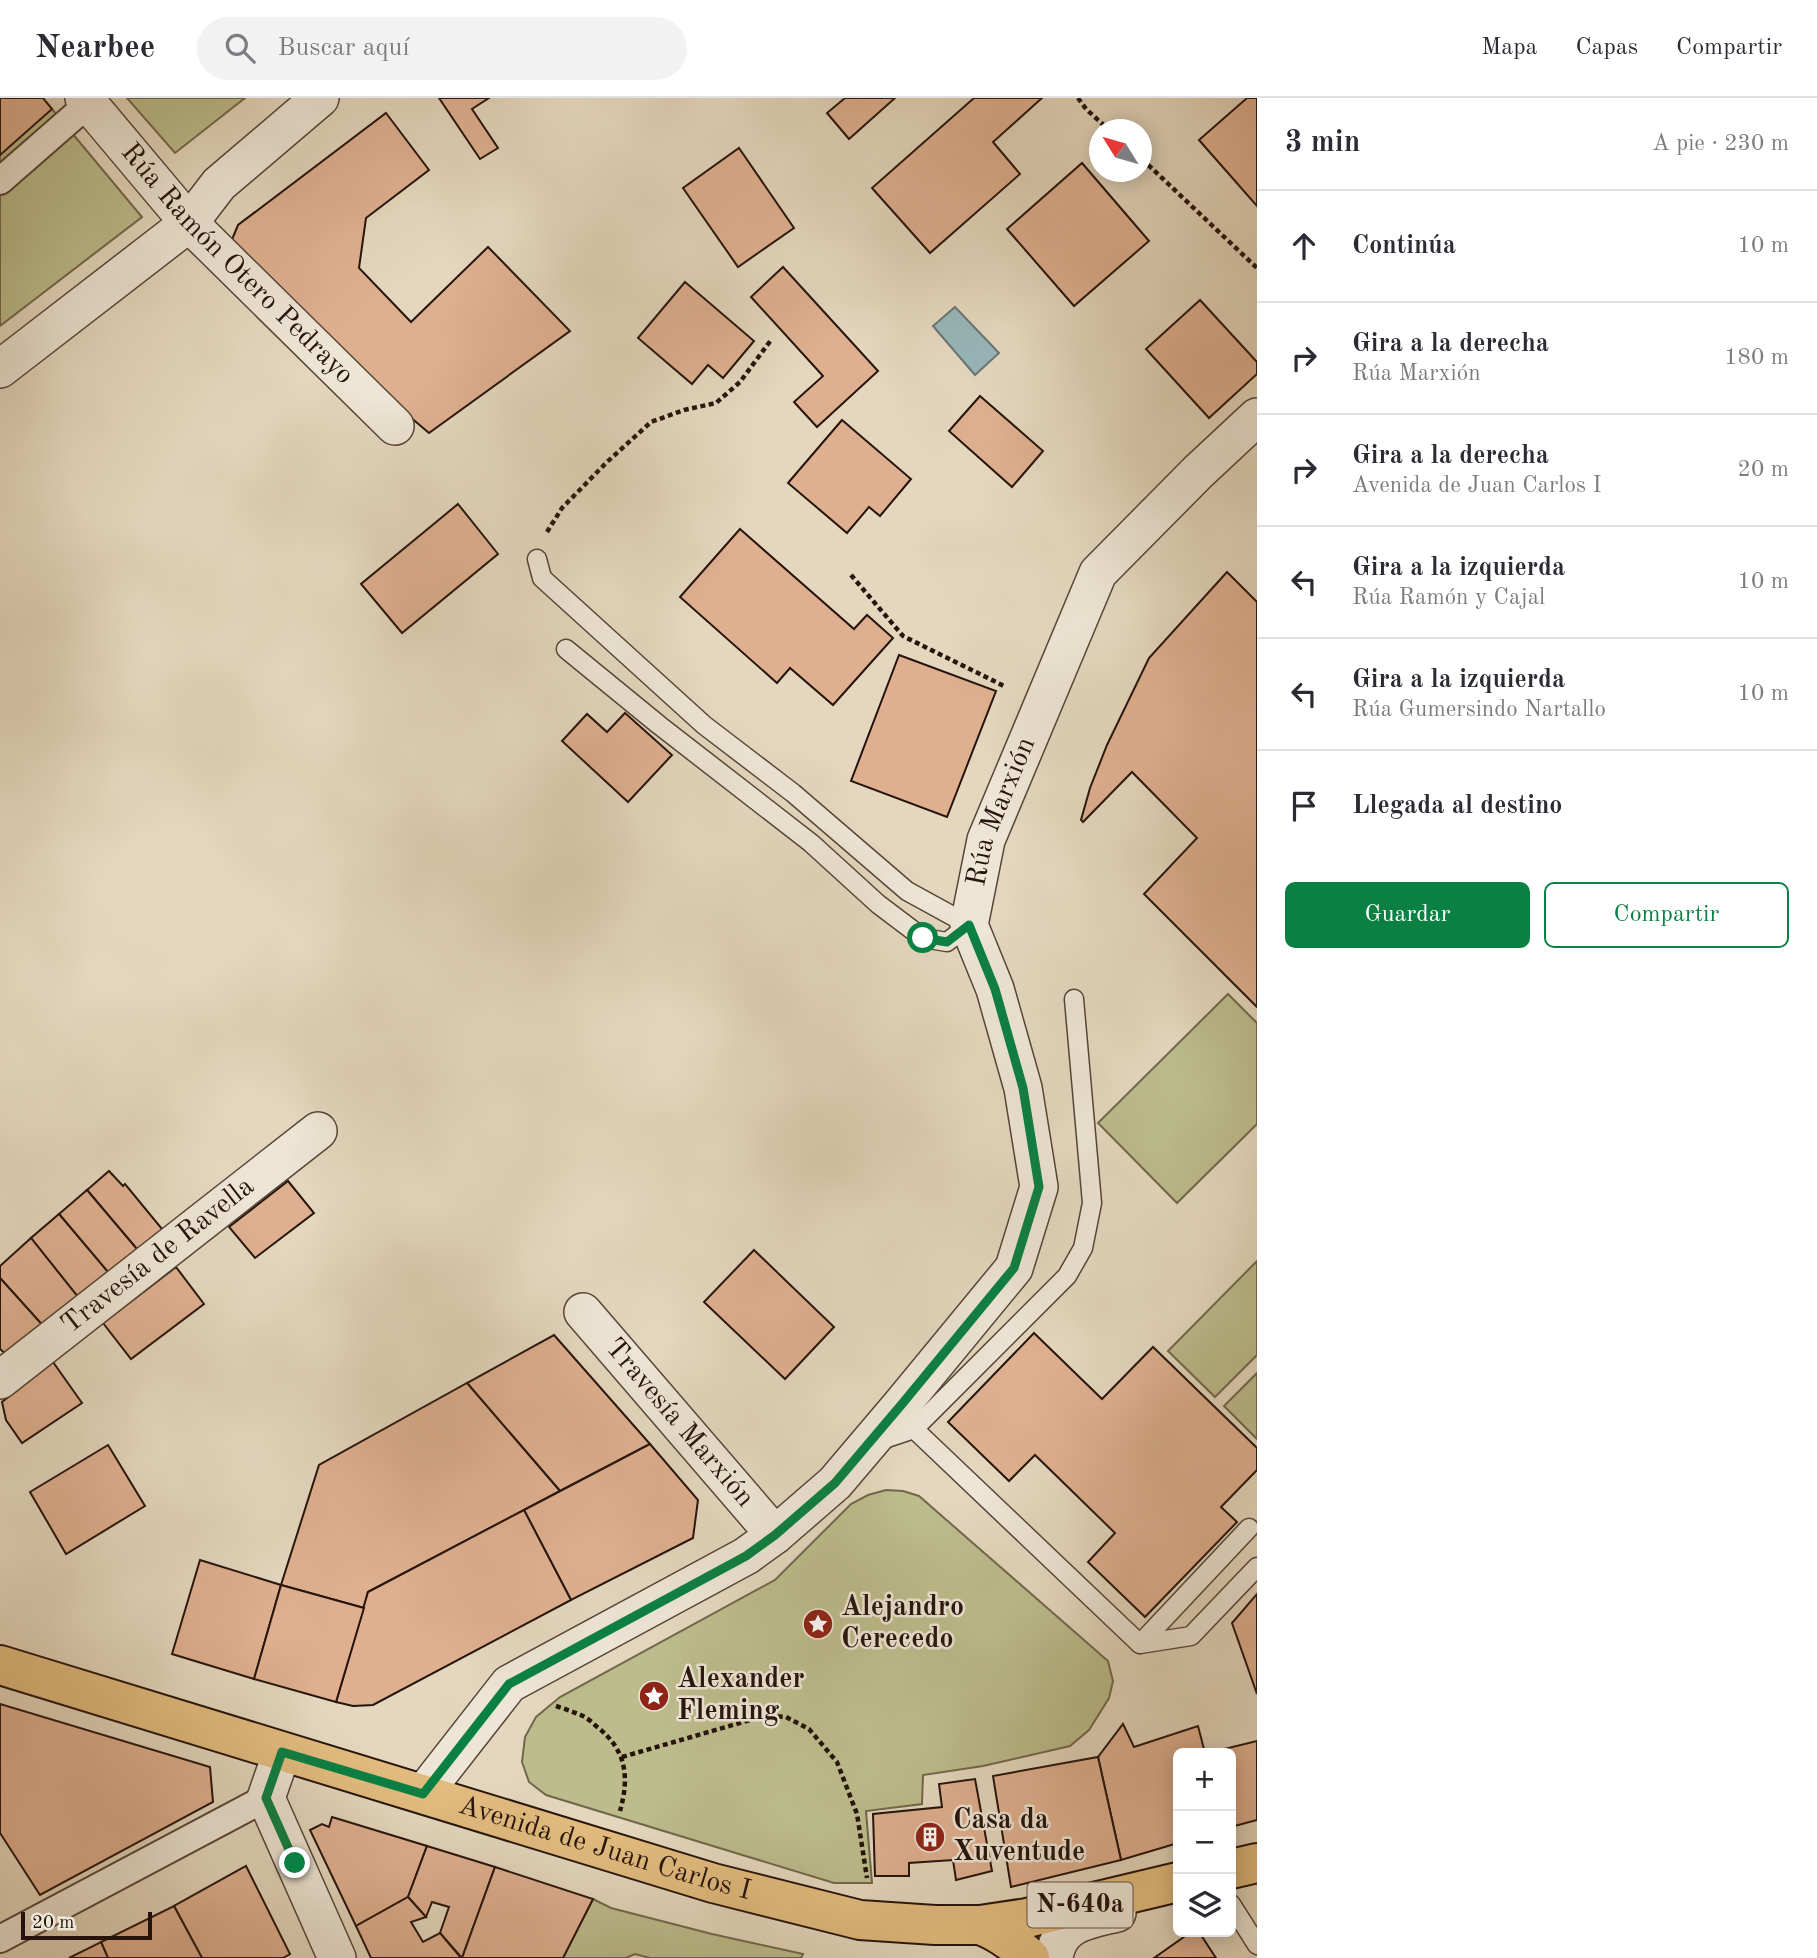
<!DOCTYPE html>
<html lang="es">
<head>
<meta charset="utf-8">
<style>
	body { margin:0; font-family:"Old Standard TT",serif; background:#f2f2f3; color:#2b2b33 }
	.controls { position:absolute; right:21px; bottom:21px; display:grid; overflow:hidden; border-radius:10px; box-shadow:0 4px 18px #0003 }
	.controls button { width:63px; height:63px; display:grid; place-items:center; padding:0; border:0; border-bottom:2px solid #e1e1e2; background:#fff; color:#2b2b33; font:35px sans-serif }
	.compass { position:absolute; left:1089px; top:21px; width:63px; height:63px; border-radius:50%; background:#fff; box-shadow:0 4px 18px #0003; rotate:307deg }
	.scale { position:absolute; left:21px; bottom:18px; width:131px; box-sizing:border-box; padding-left:7px; border:4px solid #26140c; border-top:0; font-size:19px; line-height:24px; white-space:nowrap; color:#26140c; -webkit-text-stroke:5px #ede5d5; paint-order:stroke }
	.stop { position:absolute; width:21px; height:21px; margin:-16px; border:5px solid #0b8043; border-radius:50%; background:#fff }
	.stop.end { background:#0b8043; border-color:#fff; box-shadow:0 2px 7px #0008 }
	.list { margin:0; padding:0; list-style:none }
	h2 { display:flex; justify-content:space-between; align-items:center; height:91px; margin:0; padding:0 28px; font-size:30px }
	h2 small { font-size:23px; font-weight:400; color:#7c7c81 }
	.list li { display:grid; grid-template-columns:46px 1fr auto; gap:21px; align-items:center; box-sizing:border-box; height:112px; padding:0 28px; border-top:2px solid #e1e1e2 }
	.list b { display:block; font-size:26px; white-space:nowrap }
	.list p { margin:0; font-size:23px; white-space:nowrap; color:#7c7c81 }
	.list em { font-size:23px; font-style:normal; color:#7c7c81 }
	.actions { display:flex; gap:14px; padding:21px 28px }
	.actions a { flex:1; padding:16px 0; border:2px solid #0b8043; border-radius:10px; text-align:center; font-size:24px; color:#0b8043 }
	.actions .main { background:#0b8043; color:#fff }
	.icon { flex:none; width:38px; height:38px; fill:none; stroke:currentColor; stroke-width:2; stroke-linecap:round; stroke-linejoin:round }
	.map { position:relative; flex:none; width:1257px; height:1860px; overflow:hidden }
	header { display:flex; align-items:center; gap:42px; box-sizing:border-box; height:98px; padding:0 35px; background:#fff; border-bottom:2px solid #e1e1e2 }
	header strong { font-size:33px }
	nav { display:flex; gap:38px; margin-inline-start:auto; font-size:24px }
	.search { width:490px; height:63px; background:#f2f2f3; display:flex; align-items:center; gap:18px; box-sizing:border-box; padding:0 24px; border-radius:38px; color:#7c7c81; font-size:26px }
	main { display:flex }
	aside { flex:1; background:#fff }
	.map>svg:first-child { display:block }
	.green { fill:#bcbc8c; stroke:#71684c; stroke-width:2 }
	.water { fill:#98b7ba; stroke:#6a7674; stroke-width:2 }
	.building { fill:#dfb090; stroke:#26140c; stroke-width:2 }
	.lines { fill:none; stroke-linecap:round; stroke-linejoin:round }
	.service-casing { stroke:#564538; stroke-width:21 }
	.pedestrian-casing { stroke:#564538; stroke-width:30 }
	.minor-casing { stroke:#564538; stroke-width:40 }
	.primary-casing { stroke:#26140c; stroke-width:42 }
	.path { stroke:#26140c; stroke-width:4.5; stroke-dasharray:5 3.5; stroke-linecap:butt }
	.service { stroke:#ede5d5; stroke-width:18 }
	.pedestrian { stroke:#ede5d5; stroke-width:26 }
	.minor { stroke:#ede5d5; stroke-width:37 }
	.primary { stroke:#e2bc7f; stroke-width:38 }
	.route { stroke:#0b8043; stroke-width:9 }
	.labels { text-anchor:middle; dominant-baseline:central; stroke-width:5; stroke-linejoin:round; paint-order:stroke }
	.shield { fill:#ede5d5; stroke:#625348; stroke-width:2 }
	.shield-label { font-size:26px; font-weight:bold; fill:#26140c }
	.street-label { font-size:28px; fill:#26140c; stroke:#ede5d5 }
	.poi-label { font-size:28px; font-weight:bold; fill:#26140c; stroke:#ede5d5; text-anchor:start }
</style>
</head>
<body>
<header>
<strong>Nearbee</strong>
<div class="search"><svg class="icon" aria-label="search" viewBox="0 0 24 24"><circle cx="10" cy="10" r="6"/><path d="M15 15l6 6"/></svg>Buscar aquí</div>
<nav><a>Mapa</a><a>Capas</a><a>Compartir</a></nav>
</header>
<main>
<div class="map">
<svg width="1257" height="1860" viewBox="0 0 1257 1860">
	<rect width="100%" height="100%" fill="#e4d7be"/>
	<filter id="stains"><feTurbulence type="fractalNoise" baseFrequency=".00286" numOctaves="4"/><feColorMatrix values="0 0 0 0 .2 0 0 0 0 .09 0 0 0 0 .02 0 0 0 .5 -.17"/></filter>
	<radialGradient id="worn" r=".72"><stop offset=".6" stop-color="#630" stop-opacity="0"/><stop offset="1" stop-color="#630" stop-opacity=".3"/></radialGradient>
	<g class="green">
		<path d="M127 0H245L175 55Z"/>
		<path d="M52 11 142 119 0 228V57Z"/>
		<path d="M1228 896 1257 925V1026L1177 1105 1098 1025Z"/>
		<path d="M1257 1163V1257L1215 1299 1168 1253Z"/>
		<path d="M1257 1275V1341L1224 1308Z"/>
		<path d="M886 1392 903 1393 919 1398 1108 1563 1113 1583 1109 1600 1089 1632 1070 1648 983 1668 923 1677 922 1706 866 1713 872 1785H834L546 1697 529 1684 522 1664 525 1639 536 1619 560 1599 775 1482 851 1406 868 1397Z"/>
		<path d="M593 1801 611 1810 712 1836 803 1856 801 1860H650L635 1856 626 1860H563Z"/>
	</g>
	<path class="water" d="M955 209 999 255 975 277 933 228Z"/>
	<g class="building">
		<path d="M0 0H43L52 11 0 57Z"/>
		<path d="M439 0H489L472 11 498 50 480 61Z"/>
		<path d="M845 0H895L849 41 827 15Z"/>
		<path d="M974 0H1042L993 44 1020 76 930 155 872 90Z"/>
		<path d="M1247 0H1257V108L1199 42Z"/>
		<path d="M386 15 429 72 366 120 359 170 411 224 488 149 570 233 429 335 224 161 238 127Z"/>
		<path d="M739 50 794 130 738 169 683 90Z"/>
		<path d="M1082 65 1149 143 1074 208 1007 131Z"/>
		<path d="M783 169 878 273 817 329 794 304 823 278 751 199Z"/>
		<path d="M685 184 754 243 723 280 708 267 692 286 638 240Z"/>
		<path d="M1200 202 1257 264V276L1209 320 1146 251Z"/>
		<path d="M980 298 1043 353 1012 389 949 333Z"/>
		<path d="M842 322 911 381 880 418 869 409 847 435 788 385Z"/>
		<path d="M458 406 498 456 402 535 361 486Z"/>
		<path d="M740 431 854 531 867 517 893 540 833 607 790 570 777 585 680 499Z"/>
		<path d="M1227 474 1257 504V909L1144 796 1197 740 1132 674 1083 724 1081 722 1090 690 1107 647 1149 560Z"/>
		<path d="M899 557 996 593 947 719 851 683Z"/>
		<path d="M625 615 672 657 628 704 562 643 587 616 607 634Z"/>
		<path d="M109 1073 123 1088 125 1086 167 1137 142 1157 87 1092Z"/>
		<path d="M288 1083 314 1115 255 1160 229 1129Z"/>
		<path d="M87 1092 142 1157 113 1180 59 1116Z"/>
		<path d="M59 1116 113 1180 82 1204 31 1140Z"/>
		<path d="M31 1140 82 1204 46 1231 0 1180V1168Z"/>
		<path d="M754 1152 834 1229 785 1281 704 1204Z"/>
		<path d="M176 1169 204 1206 131 1261 103 1225Z"/>
		<path d="M0 1180 46 1231 9 1259 0 1251Z"/>
		<path d="M1034 1235 1102 1301 1153 1249 1257 1350V1372L1221 1409 1237 1424 1145 1519 1088 1464 1115 1435 1035 1357 1009 1383 948 1324Z"/>
		<path d="M554 1237 650 1346 560 1393 467 1285Z"/>
		<path d="M53 1264 82 1305 22 1345 6 1322 2 1304Z"/>
		<path d="M467 1285 560 1393 368 1494 364 1510 281 1487 319 1367Z"/>
		<path d="M650 1346 698 1402 693 1440 571 1502 524 1412Z"/>
		<path d="M108 1347 145 1408 66 1456 30 1394Z"/>
		<path d="M524 1412 571 1502 373 1607 353 1608 336 1604 368 1494Z"/>
		<path d="M200 1462 281 1487 254 1581 172 1556Z"/>
		<path d="M281 1487 364 1510 336 1604 254 1581Z"/>
		<path d="M1257 1496V1596L1232 1525Z"/>
		<path d="M0 1606 210 1669 213 1704 40 1797 0 1735Z"/>
		<path d="M1123 1626 1134 1649 1198 1628 1205 1655H1178V1745L1121 1762 1098 1659Z"/>
		<path d="M1257 1643V1722L1231 1729V1655H1208Z"/>
		<path d="M1098 1659 1121 1762 1011 1789 993 1678Z"/>
		<path d="M975 1681 992 1773 956 1782 953 1762 909 1765V1778H875L873 1716 942 1709 939 1686Z"/>
		<path d="M332 1719 427 1748 408 1799 356 1828 310 1732 322 1726 329 1729Z"/>
		<path d="M427 1748 495 1769 462 1860 440 1835 449 1809 432 1804 426 1819 408 1799Z"/>
		<path d="M246 1768 290 1856 283 1860H202L174 1808Z"/>
		<path d="M495 1769 593 1801 563 1860H462Z"/>
		<path d="M408 1799 426 1819 411 1824 423 1844 440 1835 461 1860H371L356 1828Z"/>
		<path d="M174 1808 202 1860H108L101 1844Z"/>
		<path d="M1191 1834H1199L1216 1860H1154Z"/>
		<path d="M101 1844 108 1860H69Z"/>
	</g>
	<g class="lines">
		<g class="service-casing">
			<g id="service">
				<path d="M537 461 542 480 704 627 793 695 907 793 969 827 947 844 923 840 878 806 811 745 659 627 566 551"/>
				<path d="M914 1331 1067 1178 1083 1150 1092 1105 1074 901"/>
				<path d="M881 1342 914 1331 1140 1546 1249 1430"/>
				<path d="M1140 1546 1191 1538 1257 1469"/>
				<path d="M1231 1806 1257 1847"/>
			</g>
		</g>
		<g class="pedestrian-casing">
			<g id="pedestrian">
				<path d="M0 83 95 0"/>
				<path d="M0 1841 266 1700"/>
			</g>
		</g>
		<g class="minor-casing">
			<g id="minor">
				<path id="s1" d="M84 0 189 125 395 328"/>
				<path d="M0 271 189 125 219 86 320 0"/>
				<path id="s2" d="M583 1214 775 1437"/>
				<path id="s3" d="M0 1282 318 1033"/>
				<path d="M282 1654 266 1700 337 1860"/>
				<path id="s4" d="M423 1696 509 1586 746 1458 775 1437 835 1385 902 1306 1014 1170 1039 1089 1023 990 995 891 969 827 986 742 1098 475 1198 374 1257 319"/>
				<path d="M1054 1860C1058 1825 1088 1822 1117 1815"/>
			</g>
		</g>
		<g class="primary-casing">
			<g id="primary">
				<path id="s5" d="M0 1567 713 1785 860 1822 935 1827H980L1027 1820 1178 1784"/>
				<path d="M1231 1771 1257 1765"/>
				<path d="M980 1827C1000 1834 1015 1846 1030 1860"/>
			</g>
		</g>
		<g class="path">
			<path d="M1078 0 1086 11 1109 32"/>
			<path d="M1142 61 1257 170"/>
			<path d="M547 434 562 410 607 364 651 324 684 312 716 305 740 284 771 242"/>
			<path d="M851 477 903 538 1006 589"/>
			<path d="M556 1608C565 1611 574 1614 583 1618 587 1620 592 1624 596 1628 626 1651 630 1678 620 1713"/>
			<path d="M622 1659 764 1618 786 1619 809 1631 837 1664 857 1716 867 1780"/>
		</g>
		<use href="#service" class="service"/>
		<use href="#pedestrian" class="pedestrian"/>
		<use href="#minor" class="minor"/>
		<use href="#primary" class="primary"/>
	</g>
	<g class="lines">
		<path class="route" d="M295 1765 266 1700 282 1654 423 1696 509 1586 746 1458 775 1437 835 1385 902 1306 1014 1170 1039 1089 1023 990 995 891 969 827 947 844 923 840"/>
	</g>
	<defs>
		<g id="sight-disc" transform="scale(1.575)"><circle r="9.5" fill="#8f2418" stroke="#ede5d5"/><path d="M0-6L1.8-2.2L6-1.7L2.9 1.2L3.7 5.4L0 3.3L-3.7 5.4L-2.9 1.2L-6-1.7L-1.8-2.2Z" fill="#fff"/></g>
		<g id="building-disc" transform="scale(1.575)"><circle r="9.5" fill="#8f2418" stroke="#ede5d5"/><path d="M-4-6H4V6H1V3H-1V6H-4ZM-2.5-4.3h1.7v1.8h-1.7ZM.8-4.3h1.7v1.8H.8ZM-2.5-1h1.7V.8h-1.7ZM.8-1h1.7V.8H.8Z" fill="#fff"/></g>
	</defs>
	<g fill-rule="evenodd">
		<use href="#sight-disc" x="818" y="1526"/>
		<use href="#sight-disc" x="654" y="1598"/>
		<use href="#building-disc" x="930" y="1739"/>
	</g>
	<g class="labels">
		<rect class="shield" x="1027.5" y="1784.5" width="105" height="45" rx="5"/>
		<g class="shield-label">
			<text x="1080" y="1807">N-640a</text>
		</g>
		<g class="street-label">
			<text stroke="none"><textPath href="#s1" startOffset="226">Rúa Ramón Otero Pedrayo</textPath></text>
			<text stroke="none"><textPath href="#s4" startOffset="1279">Rúa Marxión</textPath></text>
			<text stroke="none"><textPath href="#s3" startOffset="201">Travesía de Ravella</textPath></text>
			<text stroke="none"><textPath href="#s2" startOffset="147">Travesía Marxión</textPath></text>
			<text stroke="none"><textPath href="#s5" startOffset="632">Avenida de Juan Carlos I</textPath></text>
		</g>
		<g class="poi-label">
			<text x="841" y="1510">Alejandro<tspan x="841" dy="32">Cerecedo</tspan></text>
			<text x="677" y="1582">Alexander<tspan x="677" dy="32">Fleming</tspan></text>
			<text x="953" y="1723">Casa da<tspan x="953" dy="32">Xuventude</tspan></text>
		</g>
	</g>
	<rect width="100%" height="100%" filter="url(#stains)"/>
	<rect width="100%" height="100%" fill="url(#worn)"/>
</svg>
<div class="controls">
<button>+</button>
<button>−</button>
<button><svg class="icon" aria-label="layers" viewBox="0 0 24 24"><path d="M12 4l9 5-9 5-9-5zM3 14l9 5 9-5"/></svg></button>
</div>
<svg class="compass" viewBox="-18 -18 36 36"><path d="M0-13l5 13h-10z" fill="#e53935"/><path d="M0 13l5-13h-10z" fill="#7c7c81"/></svg>
<div class="scale">20 m</div>
<div class="stop" style="left:923px;top:840px"></div>
<div class="stop end" style="left:295px;top:1765px"></div>
</div>
<aside>
<h2>3 min<small>A pie · 230 m</small></h2>
<ul class="list">
<li><svg class="icon" aria-label="ahead" viewBox="0 0 24 24"><path d="M12 20V5M6 11l6-6 6 6"/></svg><div><b>Continúa</b></div><em>10 m</em></li>
<li><svg class="icon" aria-label="right" viewBox="0 0 24 24"><path d="M7 20v-9h11M14 6l5 5-5 5"/></svg><div><b>Gira a la derecha</b><p>Rúa Marxión</p></div><em>180 m</em></li>
<li><svg class="icon" aria-label="right" viewBox="0 0 24 24"><path d="M7 20v-9h11M14 6l5 5-5 5"/></svg><div><b>Gira a la derecha</b><p>Avenida de Juan Carlos I</p></div><em>20 m</em></li>
<li><svg class="icon" aria-label="left" viewBox="0 0 24 24"><path d="M17 20v-9H6M10 6l-5 5 5 5"/></svg><div><b>Gira a la izquierda</b><p>Rúa Ramón y Cajal</p></div><em>10 m</em></li>
<li><svg class="icon" aria-label="left" viewBox="0 0 24 24"><path d="M17 20v-9H6M10 6l-5 5 5 5"/></svg><div><b>Gira a la izquierda</b><p>Rúa Gumersindo Nartallo</p></div><em>10 m</em></li>
<li><svg class="icon" aria-label="arrive" viewBox="0 0 24 24"><path d="M6 21V4h12l-3 4 3 4H6"/></svg><div><b>Llegada al destino</b></div></li>
</ul>
<div class="actions"><a class="main">Guardar</a><a>Compartir</a></div>
</aside>
</main>
</body>
</html>
